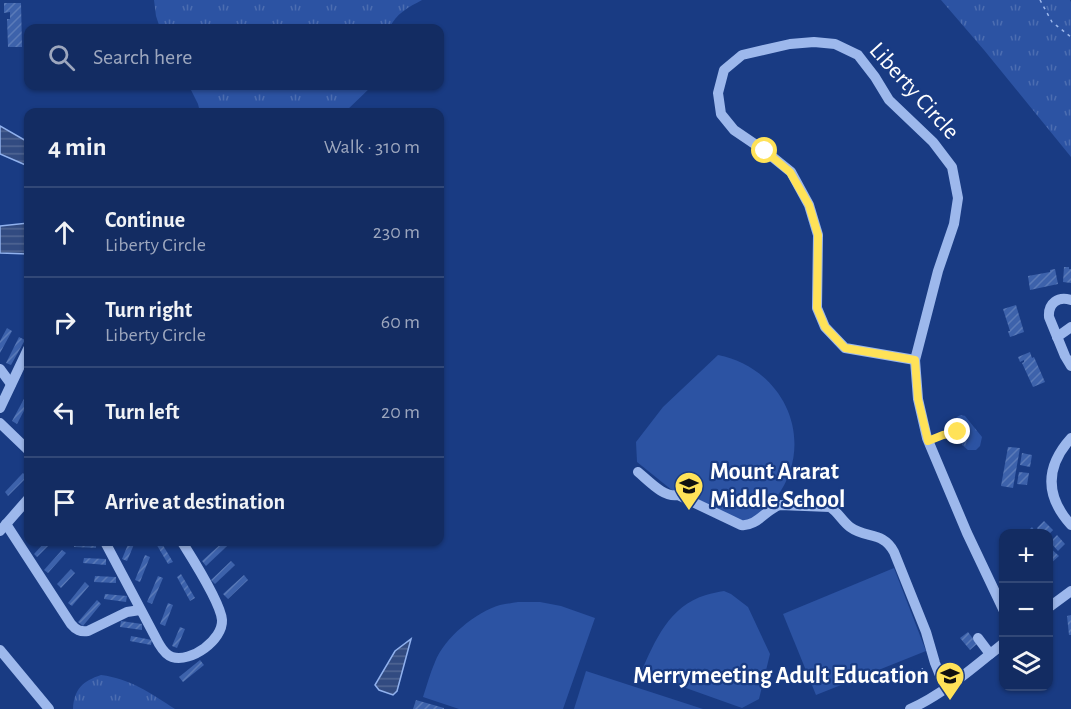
<!DOCTYPE html>
<html lang="en">
<head>
<meta charset="utf-8">
<style>
	body { margin:0; font-family:"Alegreya Sans",sans-serif; background:#20386b; color:#f1f3f6 }
	.controls { position:absolute; right:18px; bottom:18px; display:grid; overflow:hidden; border-radius:12px; box-shadow:0 2px 4px #0004 }
	.controls button { width:54px; height:54px; display:grid; place-items:center; padding:0; border:0; border-bottom:2px solid #324877; background:#132c62; color:#f1f3f6; font:30px sans-serif }
	.stop { position:absolute; width:18px; height:18px; margin:-14px; border:4px solid #ffe258; border-radius:50%; background:#fff }
	.stop.end { background:#ffe258; border-color:#fff; box-shadow:0 2px 6px #0008 }
	.list { margin:0; padding:0; list-style:none }
	h2 { display:flex; justify-content:space-between; align-items:center; height:78px; margin:0; padding:0 24px; font-size:26px }
	h2 small { font-size:20px; font-weight:400; color:#9da7be }
	.list li { display:grid; grid-template-columns:39px 1fr auto; gap:18px; align-items:center; box-sizing:border-box; height:90px; padding:0 24px; border-top:2px solid #324877 }
	.list b { display:block; font-size:22px; white-space:nowrap }
	.list p { margin:0; font-size:20px; white-space:nowrap; color:#9da7be }
	.list em { font-size:20px; font-style:normal; color:#9da7be }
	.icon { flex:none; width:33px; height:33px; fill:none; stroke:currentColor; stroke-width:2; stroke-linecap:round; stroke-linejoin:round }
	.map { position:relative; flex:none; width:1071px; height:709px; overflow:hidden }
	.search { position:absolute; background:#132c62; box-shadow:0 2px 4px #0004; left:24px; top:24px; width:420px; height:66px; display:flex; align-items:center; gap:15px; box-sizing:border-box; padding:0 21px; border-radius:12px; color:#9da7be; font-size:22px }
	.panel { position:absolute; background:#132c62; box-shadow:0 2px 4px #0004; left:24px; top:108px; width:420px; height:438px; border-radius:12px }
	.map>svg:first-child { display:block }
	.grass { fill:url(#grass-tufts) }
	.garden { fill:#2c53a3 }
	.water { fill:url(#water-rules); stroke:#90b1ee; stroke-width:1.5 }
	.building { fill:url(#building-hatch) }
	.lines { fill:none; stroke-linecap:round; stroke-linejoin:round }
	.path { stroke:#9db8ec; stroke-width:1.5; stroke-dasharray:3 4.5; stroke-linecap:butt }
	.minor { stroke:#9db8ec; stroke-width:10 }
	.route { stroke:#ffe258; stroke-width:8 }
	.labels { text-anchor:middle; dominant-baseline:central; stroke-width:4.5; stroke-linejoin:round; paint-order:stroke }
	.street-label { font-size:24px; fill:#fff; stroke:#193b83 }
	.poi-label { font-size:24px; font-weight:bold; fill:#fff; stroke:#193b83; text-anchor:start }
</style>
</head>
<body>
<div class="map">
<svg width="1071" height="709" viewBox="0 0 1071 709">
	<defs>
		<pattern id="grass-tufts" width="24" height="20" patternUnits="userSpaceOnUse" patternTransform="scale(1.5)"><rect width="24" height="20" fill="#2c53a3"/><path d="M3 7l-1-3M5 7V3M7 7l1-3M15 17l-1-3M17 17v-4M19 17l1-3" fill="none" stroke="#4c6db1"/></pattern>
		<pattern id="water-rules" width="6" height="5" patternUnits="userSpaceOnUse" patternTransform="scale(1.5)"><rect width="6" height="5" fill="#324b81"/><path d="M0 2.5h6" fill="none" stroke="#516694"/></pattern>
		<pattern id="building-hatch" width="6" height="6" patternUnits="userSpaceOnUse" patternTransform="scale(1.5)"><rect width="6" height="6" fill="#3d62ab"/><path d="M-1 1l2-2M0 6l6-6M5 7l2-2" fill="none" stroke="#5a7ab8"/></pattern>
	</defs>
	<rect width="100%" height="100%" fill="#193b83"/>
	<g class="grass">
		<path d="M154 0H422C409 7 395 14 390 28H160L156 16Z"/>
		<path d="M941 0H1070L1071 2V157L984 50Z"/>
		<path d="M189 86H372L345 112H200L198 104Z"/>
		<path d="M961 415 965 416 982 437 980 446 976 450H968L962 445C962 433 944 422 961 415Z"/>
		<path d="M101 675C131 679 150 693 175 709H73C74 689 83 681 101 675Z"/>
	</g>
	<g class="garden">
		<path d="M718 355C784 368 818 441 776 498 767 509 756 516 744 523L681 490 673 491 637 462 636 442 663 407Z"/>
		<path d="M894 568 926 651 816 695 783 614Z"/>
		<path d="M724 591 731 594 748 607 770 654 759 699 742 708 641 672C655 641 669 606 706 595 712 593 718 592 724 591Z"/>
		<path d="M518 602H540L561 606 595 618 563 709H459L423 697C427 685 430 673 435 662 444 638 476 612 500 605 506 604 512 603 518 602Z"/>
		<path d="M586 671 703 709H574Z"/>
	</g>
	<g class="water">
		<path d="M0 126 28 142V166L0 154Z"/>
		<path d="M28 223V254L0 253V226Z"/>
		<path d="M411 639 397 691 393 695 379 690 375 685 395 651Z"/>
	</g>
	<g class="building">
		<path d="M4 3H21L22 47H8L7 19H10V12L4 13Z"/>
		<path d="M1064 267H1069V269H1071V283L1063 282Z"/>
		<path d="M1055 269 1058 284 1030 290 1028 276 1050 272V270Z"/>
		<path d="M1016 305 1024 332 1010 337 1008 331H1010L1003 309Z"/>
		<path d="M7 328 12 331 0 353V341Z"/>
		<path d="M19 337 25 340 11 365 6 363Z"/>
		<path d="M1030 352 1032 358 1034 357 1045 382 1033 387 1022 363 1024 362V360L1020 362 1018 357Z"/>
		<path d="M25 397 28 399V403L17 424 12 421Z"/>
		<path d="M1008 447 1020 448 1013 488 1001 486Z"/>
		<path d="M1022 453 1032 455 1030 467 1020 465Z"/>
		<path d="M1019 472 1029 473 1027 485 1017 484Z"/>
		<path d="M23 473 27 477 8 496 5 492Z"/>
		<path d="M1044 521 1053 530 1049 534H1042L1037 528Z"/>
		<path d="M1032 527 1037 534H1025Z"/>
		<path d="M1057 535 1065 544 1058 551 1050 542Z"/>
		<path d="M45 542H52L37 557 34 554Z"/>
		<path d="M74 542H96V548L74 547Z"/>
		<path d="M129 542H135L127 561 122 559Z"/>
		<path d="M155 542H161L173 562 168 564Z"/>
		<path d="M223 542 227 546 206 566 202 561Z"/>
		<path d="M1048 546 1059 556 1050 564 1048 563Z"/>
		<path d="M62 550 66 553 48 573 44 570Z"/>
		<path d="M145 555 150 557 140 582 135 580Z"/>
		<path d="M84 558 106 559V565L83 563Z"/>
		<path d="M231 561 235 565 215 584 211 580Z"/>
		<path d="M71 569 75 573 61 588 57 584Z"/>
		<path d="M181 574 195 598 190 601 177 577Z"/>
		<path d="M244 575 248 580 228 599 223 594Z"/>
		<path d="M95 576 116 577V583L94 582Z"/>
		<path d="M158 576 163 578 152 604 147 602Z"/>
		<path d="M85 582 89 586 72 606 68 603Z"/>
		<path d="M105 594 127 596 126 602 104 599Z"/>
		<path d="M97 600 101 604 83 626 78 622Z"/>
		<path d="M168 603 173 605 165 626 160 624Z"/>
		<path d="M1071 615V635H1069L1067 616Z"/>
		<path d="M121 621 142 624V630L120 627Z"/>
		<path d="M180 627 185 629 177 648 172 646Z"/>
		<path d="M968 632 977 644 970 650 960 638Z"/>
		<path d="M131 636 152 640 151 645 130 641Z"/>
		<path d="M200 660 204 665 183 682 179 677Z"/>
		<path d="M416 700 444 708V709H413Z"/>
	</g>
	<g class="lines">
		<g class="path">
			<path d="M1040 0 1052 22 1071 37"/>
			<path d="M937 437 958 432"/>
			<path d="M895 682C915 677 911 685 925 665"/>
		</g>
		<g class="minor">
			<path d="M814 42 835 44 858 55 875 77 889 100 933 142 952 167 958 198 954 224 938 271 915 360 845 348 825 327 817 308 818 235 809 205 791 172 765 151 734 130 721 114 718 93 724 70 742 55 790 44Z"/>
			<path d="M1071 300C1058 296 1048 303 1049 317L1065 356 1071 366"/>
			<path d="M1057 337 1071 327"/>
			<path d="M915 360 918 399 927 438 967 533 1004 611"/>
			<path d="M0 369 11 384"/>
			<path d="M0 408 28 349"/>
			<path d="M0 423 28 450"/>
			<path d="M1071 438C1045 467 1045 496 1071 525"/>
			<path d="M638 472C649 481 664 498 678 495L741 525C757 527 766 509 780 505L830 507C838 512 842 521 850 527 866 539 883 531 894 552L926 632 935 663 945 688"/>
			<path d="M6 524 71 624C76 630 80 632 88 631L127 612 140 610"/>
			<path d="M0 531 28 499"/>
			<path d="M105 542 159 644C162 649 166 655 172 657 191 663 223 640 222 620 221 603 192 558 182 542"/>
			<path d="M1048 608 1071 591"/>
			<path d="M978 638 990 654"/>
			<path d="M0 650 49 709"/>
			<path d="M910 709C944 694 975 666 1004 643"/>
		</g>
	</g>
	<g class="lines">
		<path class="route" d="M765 151 790 172 809 205 818 235 817 308 825 327 845 348 915 360 918 399 928 441 943 435 958 432"/>
	</g>
	<defs>
		<g id="school-pin" transform="scale(1.5)"><path d="M0 17L-7.5 6A9.5 9.5 0 1 1 7.5 6Z" fill="#ffe258" stroke="#193b83"/><path d="M0-5L7-2L0 1L-7-2ZM-4 1L0 2.5L4 1V4Q0 6-4 4Z" fill="#111"/></g>
	</defs>
	<g fill-rule="evenodd">
		<use href="#school-pin" x="689" y="486"/>
		<use href="#school-pin" x="950" y="676"/>
	</g>
	<g class="labels">
		<g class="street-label">
			<text transform="translate(914 91) rotate(48)">Liberty Circle</text>
		</g>
		<g class="poi-label">
			<text x="710" y="472">Mount Ararat<tspan x="710" dy="28">Middle School</tspan></text>
			<text x="929" y="676" text-anchor="end">Merrymeeting Adult Education</text>
		</g>
	</g>
</svg>
<div class="controls">
<button>+</button>
<button>−</button>
<button><svg class="icon" aria-label="layers" viewBox="0 0 24 24"><path d="M12 4l9 5-9 5-9-5zM3 14l9 5 9-5"/></svg></button>
</div>
<div class="stop" style="left:765px;top:151px"></div>
<div class="stop end" style="left:958px;top:432px"></div>
<div class="search"><svg class="icon" aria-label="search" viewBox="0 0 24 24"><circle cx="10" cy="10" r="6"/><path d="M15 15l6 6"/></svg>Search here</div>
<section class="panel">
<h2>4 min<small>Walk · 310 m</small></h2>
<ul class="list">
<li><svg class="icon" aria-label="ahead" viewBox="0 0 24 24"><path d="M12 20V5M6 11l6-6 6 6"/></svg><div><b>Continue</b><p>Liberty Circle</p></div><em>230 m</em></li>
<li><svg class="icon" aria-label="right" viewBox="0 0 24 24"><path d="M7 20v-9h11M14 6l5 5-5 5"/></svg><div><b>Turn right</b><p>Liberty Circle</p></div><em>60 m</em></li>
<li><svg class="icon" aria-label="left" viewBox="0 0 24 24"><path d="M17 20v-9H6M10 6l-5 5 5 5"/></svg><div><b>Turn left</b></div><em>20 m</em></li>
<li><svg class="icon" aria-label="arrive" viewBox="0 0 24 24"><path d="M6 21V4h12l-3 4 3 4H6"/></svg><div><b>Arrive at destination</b></div></li>
</ul>
</section>
</div>
</body>
</html>
